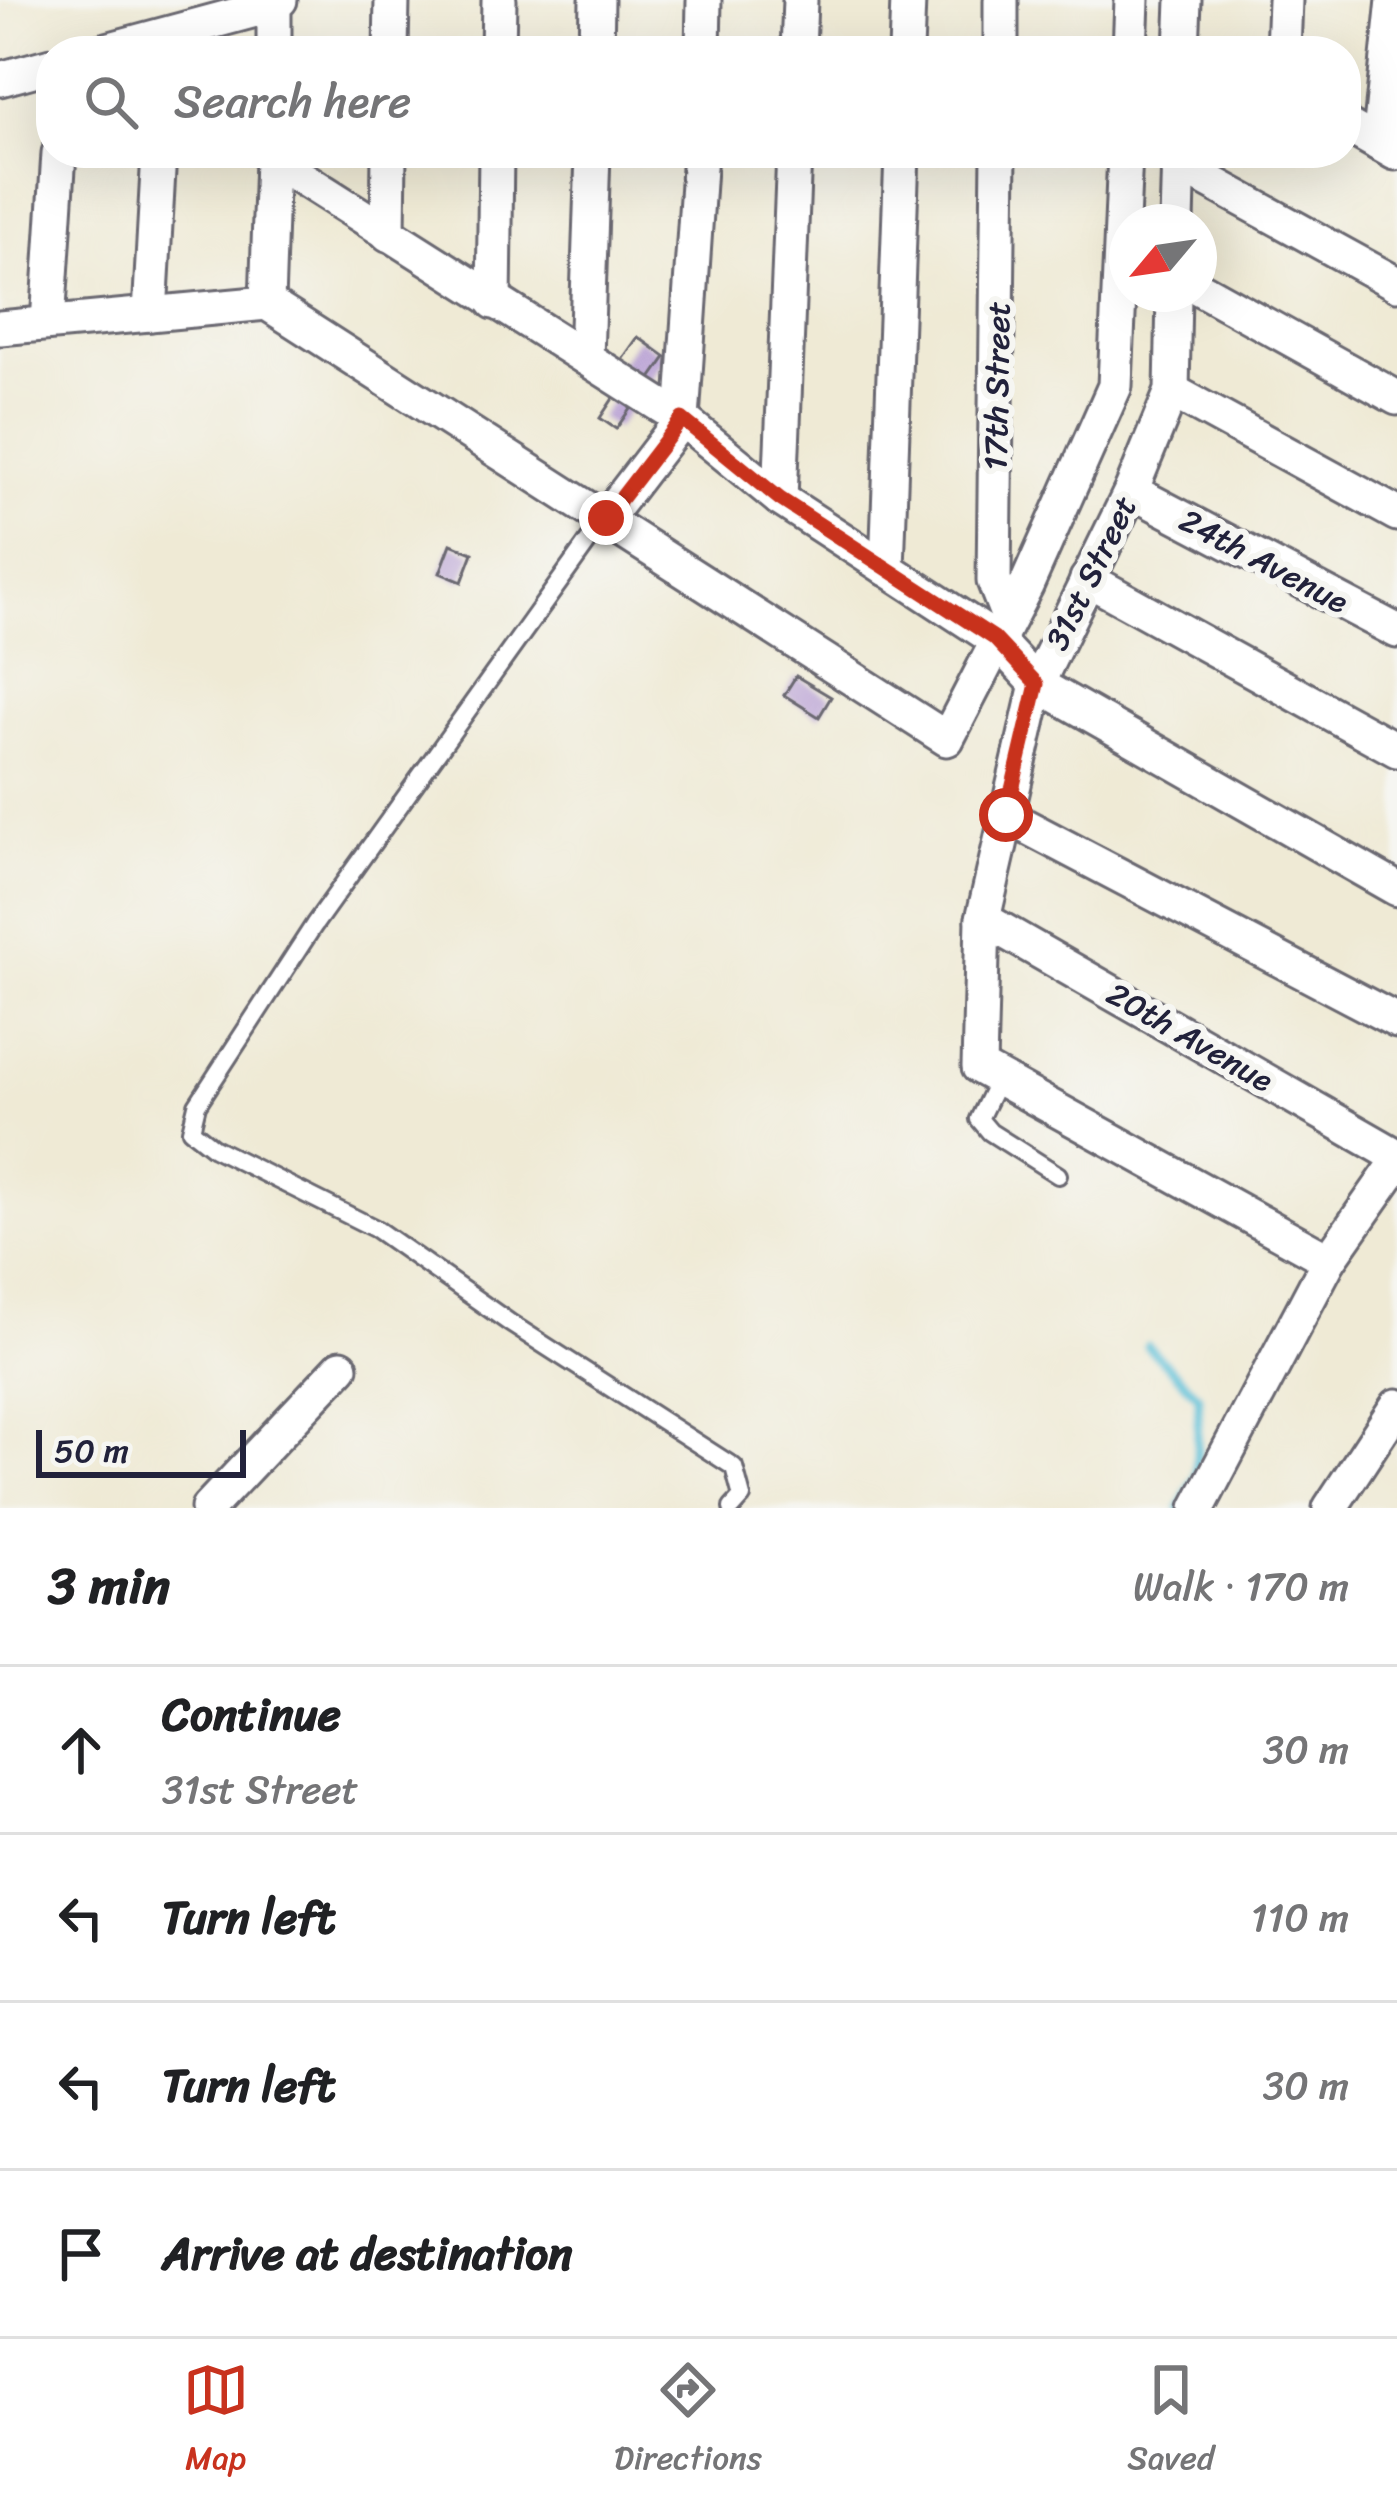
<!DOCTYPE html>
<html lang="en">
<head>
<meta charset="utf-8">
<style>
	body { margin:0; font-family:Sriracha,sans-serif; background:#f6f6f6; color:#202124 }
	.compass { position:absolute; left:1109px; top:204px; width:108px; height:108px; border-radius:50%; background:#fff; box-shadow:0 12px 48px #0002; rotate:241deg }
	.scale { position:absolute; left:36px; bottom:30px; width:210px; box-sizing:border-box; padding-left:12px; border:6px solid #22223b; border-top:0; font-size:33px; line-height:42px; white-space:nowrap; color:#22223b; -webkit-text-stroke:9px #f6f6f2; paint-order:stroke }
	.stop { position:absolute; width:36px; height:36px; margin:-27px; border:9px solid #c8321e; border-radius:50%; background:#fff }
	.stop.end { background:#c8321e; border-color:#fff; box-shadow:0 3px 12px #0008 }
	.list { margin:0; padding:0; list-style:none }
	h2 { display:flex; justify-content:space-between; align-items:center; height:156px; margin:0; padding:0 48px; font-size:51px }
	h2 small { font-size:39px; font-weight:400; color:#757577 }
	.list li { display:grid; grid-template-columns:78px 1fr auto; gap:36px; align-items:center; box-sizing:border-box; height:168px; padding:0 48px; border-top:3px solid #e0e0e0 }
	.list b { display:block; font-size:45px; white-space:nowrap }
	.list p { margin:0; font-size:39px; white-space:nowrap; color:#757577 }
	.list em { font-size:39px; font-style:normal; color:#757577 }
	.icon { flex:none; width:66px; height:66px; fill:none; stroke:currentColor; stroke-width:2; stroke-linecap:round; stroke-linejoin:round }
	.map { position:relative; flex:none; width:1397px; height:1508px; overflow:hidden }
	.search { position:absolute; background:#fff; box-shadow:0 12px 48px #0002; left:36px; right:36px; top:36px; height:132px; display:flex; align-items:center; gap:30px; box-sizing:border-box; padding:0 42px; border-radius:48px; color:#757577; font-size:45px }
	.sheet { height:828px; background:#fff }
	nav { display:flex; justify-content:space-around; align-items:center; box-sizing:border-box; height:168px; border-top:3px solid #e0e0e0; background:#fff; font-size:33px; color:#757577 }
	nav a { display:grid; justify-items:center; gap:6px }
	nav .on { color:#c8321e }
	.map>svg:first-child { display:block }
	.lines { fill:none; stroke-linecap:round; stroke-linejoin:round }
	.stream { stroke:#57bed5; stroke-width:9 }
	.building { fill:#baa3d4 }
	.lane-casing { stroke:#6a6871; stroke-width:22 }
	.street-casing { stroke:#6a6871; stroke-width:39 }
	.lane { stroke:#fff; stroke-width:16 }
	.street { stroke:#fff; stroke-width:33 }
	.route { stroke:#c8321e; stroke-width:15 }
	.labels { text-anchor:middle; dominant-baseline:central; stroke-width:12; stroke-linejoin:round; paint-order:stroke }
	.street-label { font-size:33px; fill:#22223b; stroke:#f6f6f2 }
</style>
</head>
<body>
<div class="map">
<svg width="1397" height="1508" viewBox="0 0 1397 1508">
	<rect width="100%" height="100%" fill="#f6f6f2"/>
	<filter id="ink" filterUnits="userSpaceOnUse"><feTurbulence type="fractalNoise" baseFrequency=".00833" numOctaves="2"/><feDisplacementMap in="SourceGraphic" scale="24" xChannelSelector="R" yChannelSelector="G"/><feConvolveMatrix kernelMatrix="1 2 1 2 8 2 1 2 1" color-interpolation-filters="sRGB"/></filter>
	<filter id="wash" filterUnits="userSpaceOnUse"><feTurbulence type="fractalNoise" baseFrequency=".004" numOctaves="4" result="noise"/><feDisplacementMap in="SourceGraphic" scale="48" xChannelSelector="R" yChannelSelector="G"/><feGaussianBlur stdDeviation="2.7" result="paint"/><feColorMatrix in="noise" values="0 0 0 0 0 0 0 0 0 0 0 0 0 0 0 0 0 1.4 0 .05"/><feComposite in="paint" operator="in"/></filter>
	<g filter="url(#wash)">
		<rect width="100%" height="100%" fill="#efead5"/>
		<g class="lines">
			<path class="stream" d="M1147 1346 1199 1396 1196 1476 1180 1508"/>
		</g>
		<g id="blocks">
			<g class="building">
				<path d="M638 337 666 357 645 387 617 367Z"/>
				<path d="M616 394 632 406 616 429 600 418Z"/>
				<path d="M451 544 473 553 462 582 440 573Z"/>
				<path d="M796 676 831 697 819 717 784 695Z"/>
			</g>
		</g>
	</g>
	<g filter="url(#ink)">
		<use href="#blocks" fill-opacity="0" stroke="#6a6871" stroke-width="3"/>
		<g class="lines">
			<g class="lane-casing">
				<g id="lane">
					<path d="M605 518 314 925 197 1105 191 1130 214 1148 376 1229 510 1323 734 1467 742 1497 732 1508"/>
					<path d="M999 1078 979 1119 990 1132 1058 1175"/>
				</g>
			</g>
			<g class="street-casing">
				<g id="street">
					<path d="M103 51 274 5"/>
					<path d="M274 51V5L280 0"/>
					<path d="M391 51 392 0"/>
					<path d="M498 51 499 0"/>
					<path d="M596 51 597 0"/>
					<path d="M703 51 704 0"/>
					<path d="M798 51 800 0"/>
					<path d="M906 51 908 0"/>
					<path d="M1001 51V0"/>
					<path d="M1130 51 1132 0"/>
					<path d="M1182 51 1184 0"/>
					<path d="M1283 51 1285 0"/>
					<path d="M0 79 51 65"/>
					<path d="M1346 125 1395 153"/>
					<path d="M1379 144 1394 0"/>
					<path d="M272 153V159L682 419 780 499 794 153"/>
					<path d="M999 153 994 581 1008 617"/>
					<path d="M272 159 267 303 947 739 1026 586 1115 386 1125 153"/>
					<path d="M1178 164 1397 284"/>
					<path d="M1177 222 1179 153"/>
					<path d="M388 234 389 153"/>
					<path d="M1199 288 1397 398"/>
					<path d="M1174 294 1172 391 1131 491 1037 684 983 919 979 1067 1329 1260 1397 1163"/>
					<path d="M494 302 496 153"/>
					<path d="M150 314 159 153"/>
					<path d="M48 323 59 153"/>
					<path d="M0 328 267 303"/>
					<path d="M586 358 593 153"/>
					<path d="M1172 391 1397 514"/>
					<path d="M1131 491 1397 631"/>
					<path d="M780 499 995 639 1037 684 1397 889"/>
					<path d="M606 518 682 419 700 153"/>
					<path d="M887 569 902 153"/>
					<path d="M1087 579 1397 750"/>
					<path d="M1006 816 1397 1021"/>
					<path d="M983 919 1397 1156"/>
					<path d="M208 1508 341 1367"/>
					<path d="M1198 1508 1329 1260"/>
					<path d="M1330 1508 1397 1406"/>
				</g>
			</g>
			<use href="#lane" class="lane"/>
			<use href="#street" class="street"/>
		</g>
	</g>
	<g class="lines" filter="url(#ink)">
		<path class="route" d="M606 518 682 419 780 499 994 638 1037 684 1006 815"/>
	</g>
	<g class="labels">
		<g class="street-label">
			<text transform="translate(997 386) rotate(-89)">17th Street</text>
			<text transform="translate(1264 561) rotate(28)">24th Avenue</text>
			<text transform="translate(1091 573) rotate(-64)">31st Street</text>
			<text transform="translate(1190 1037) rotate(30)">20th Avenue</text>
		</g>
	</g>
</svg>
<svg class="compass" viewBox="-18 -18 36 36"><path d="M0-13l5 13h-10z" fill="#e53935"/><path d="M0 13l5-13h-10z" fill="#757577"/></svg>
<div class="scale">50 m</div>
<div class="stop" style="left:1006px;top:815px"></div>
<div class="stop end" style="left:606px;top:518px"></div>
<div class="search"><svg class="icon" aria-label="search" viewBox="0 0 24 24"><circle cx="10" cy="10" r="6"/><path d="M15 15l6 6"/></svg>Search here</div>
</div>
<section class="sheet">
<h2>3 min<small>Walk · 170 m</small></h2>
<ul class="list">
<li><svg class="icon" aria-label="ahead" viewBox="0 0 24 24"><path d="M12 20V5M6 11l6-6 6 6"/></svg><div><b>Continue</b><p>31st Street</p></div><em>30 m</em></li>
<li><svg class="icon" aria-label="left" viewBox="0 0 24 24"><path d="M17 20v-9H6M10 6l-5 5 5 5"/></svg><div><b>Turn left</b></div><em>110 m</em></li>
<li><svg class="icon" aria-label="left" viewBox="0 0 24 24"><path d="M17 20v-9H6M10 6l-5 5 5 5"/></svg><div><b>Turn left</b></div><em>30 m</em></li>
<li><svg class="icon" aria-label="arrive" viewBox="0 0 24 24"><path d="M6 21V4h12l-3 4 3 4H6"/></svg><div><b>Arrive at destination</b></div></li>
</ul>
</section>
<nav>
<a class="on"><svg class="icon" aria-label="map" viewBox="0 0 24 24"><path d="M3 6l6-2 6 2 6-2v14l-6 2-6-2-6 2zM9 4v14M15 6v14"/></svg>Map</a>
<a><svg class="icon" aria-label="directions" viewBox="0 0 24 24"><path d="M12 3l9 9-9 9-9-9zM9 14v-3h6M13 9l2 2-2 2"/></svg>Directions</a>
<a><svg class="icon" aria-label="saved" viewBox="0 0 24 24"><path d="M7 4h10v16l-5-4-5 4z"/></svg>Saved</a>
</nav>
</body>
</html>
